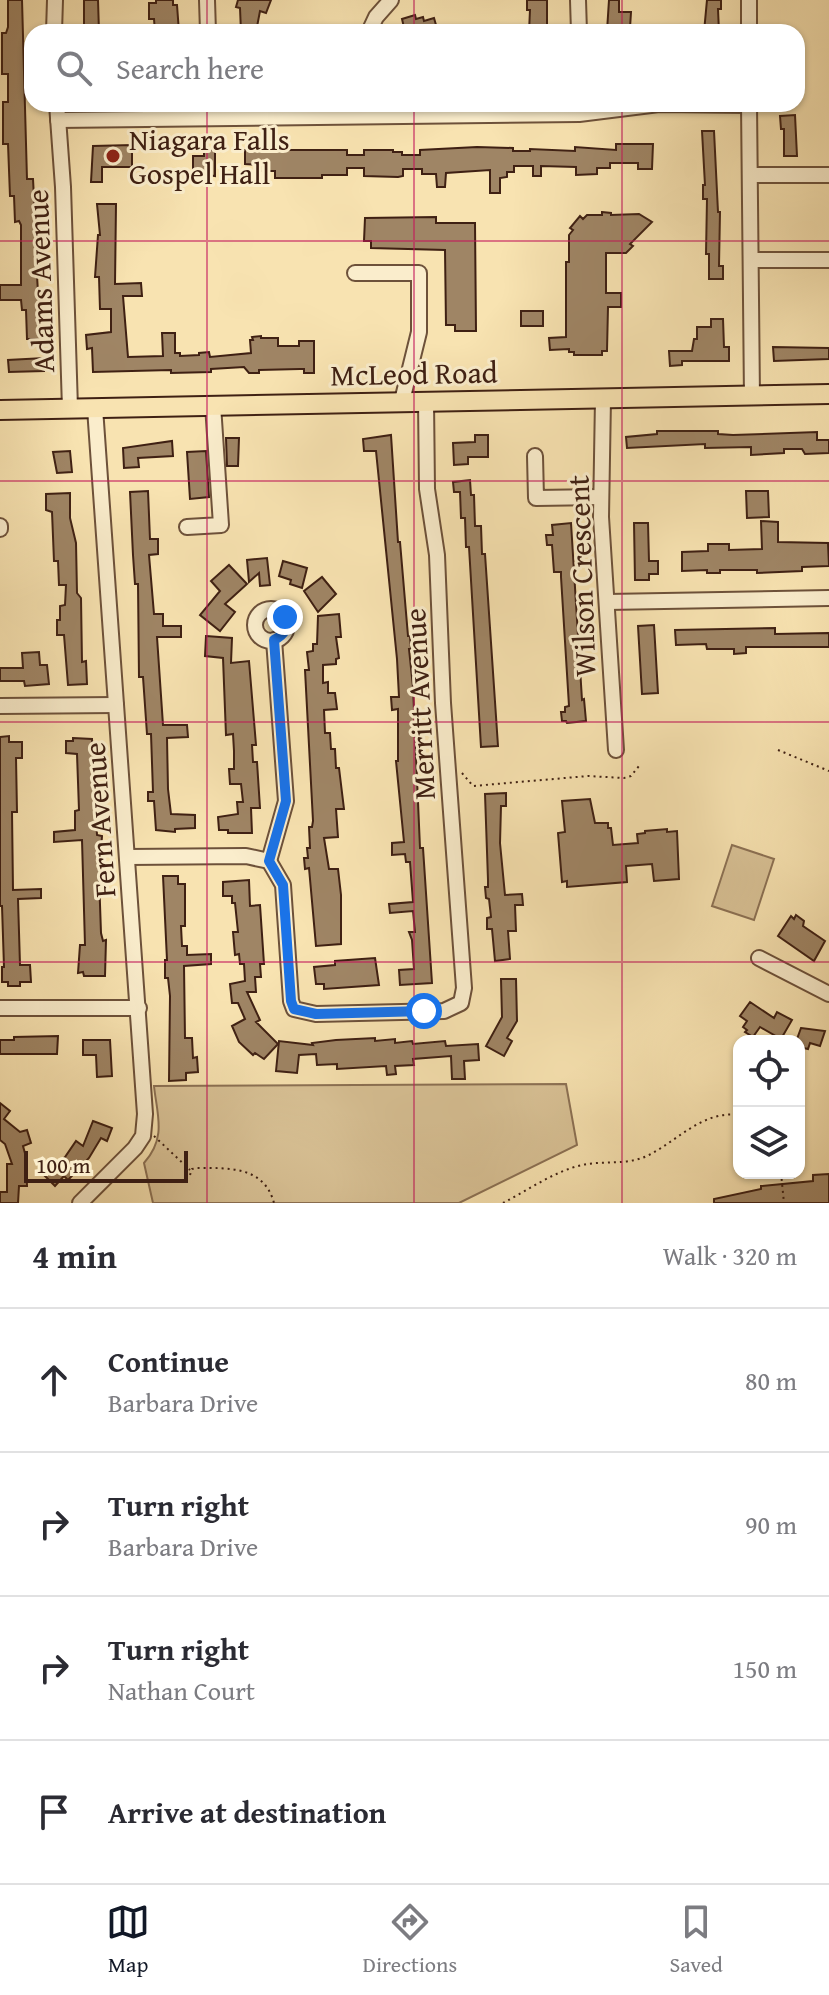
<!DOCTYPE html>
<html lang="en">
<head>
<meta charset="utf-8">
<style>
	body { margin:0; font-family:"Gentium Book Plus",serif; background:#f2f2f3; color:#2b2b33 }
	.controls { position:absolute; right:24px; bottom:24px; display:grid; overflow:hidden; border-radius:16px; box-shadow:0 2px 6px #0004 }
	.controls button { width:72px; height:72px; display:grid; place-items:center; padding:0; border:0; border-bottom:2px solid #e1e1e2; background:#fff; color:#2b2b33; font:40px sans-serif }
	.scale { position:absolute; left:24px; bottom:20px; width:164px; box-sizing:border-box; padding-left:8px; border:4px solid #3f2013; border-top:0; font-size:22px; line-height:28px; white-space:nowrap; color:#3f2013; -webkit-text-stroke:6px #faedcc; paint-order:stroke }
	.stop { position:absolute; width:24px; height:24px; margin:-18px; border:6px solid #1a73e8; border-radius:50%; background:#fff }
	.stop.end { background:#1a73e8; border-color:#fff; box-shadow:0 2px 8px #0008 }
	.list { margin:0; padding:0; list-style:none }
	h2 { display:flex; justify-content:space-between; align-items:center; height:104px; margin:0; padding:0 32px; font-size:34px }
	h2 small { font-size:26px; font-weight:400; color:#7c7c81 }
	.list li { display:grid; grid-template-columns:52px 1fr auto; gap:24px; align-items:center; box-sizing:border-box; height:144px; padding:0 32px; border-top:2px solid #e1e1e2 }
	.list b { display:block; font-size:30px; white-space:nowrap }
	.list p { margin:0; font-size:26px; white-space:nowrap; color:#7c7c81 }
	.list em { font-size:26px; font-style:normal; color:#7c7c81 }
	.icon { flex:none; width:44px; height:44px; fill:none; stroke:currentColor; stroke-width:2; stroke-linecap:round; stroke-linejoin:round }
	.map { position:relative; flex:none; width:829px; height:1203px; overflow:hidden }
	.search { position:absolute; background:#fff; box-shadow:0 2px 6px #0004; left:24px; right:24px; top:24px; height:88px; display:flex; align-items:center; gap:20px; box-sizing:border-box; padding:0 28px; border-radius:24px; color:#7c7c81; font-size:30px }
	.sheet { height:680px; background:#fff }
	nav { display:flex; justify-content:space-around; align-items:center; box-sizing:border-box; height:112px; border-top:2px solid #e1e1e2; background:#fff; font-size:22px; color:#7c7c81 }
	nav a { display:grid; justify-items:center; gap:4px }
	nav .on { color:#111827 }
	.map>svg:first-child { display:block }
	.green { fill:#d9c296; stroke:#8c7154; stroke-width:2 }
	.building { fill:#9f8565; stroke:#3f2013; stroke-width:2 }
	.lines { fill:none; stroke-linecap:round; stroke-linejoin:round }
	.minor-casing { stroke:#6d513a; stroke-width:18 }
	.major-casing { stroke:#3f2013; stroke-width:22 }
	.path { stroke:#3f2013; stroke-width:2; stroke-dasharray:2 4; stroke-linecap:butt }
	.minor { stroke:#faedcc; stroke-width:14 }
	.major { stroke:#f8e3b1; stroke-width:18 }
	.route { stroke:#1a73e8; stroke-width:10 }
	.grid { fill:none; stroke:#c2185b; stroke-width:2; stroke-opacity:0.55 }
	.poi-dot { fill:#8f2418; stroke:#faedcc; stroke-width:3 }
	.labels { text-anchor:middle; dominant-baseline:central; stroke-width:6; stroke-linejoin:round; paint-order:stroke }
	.poi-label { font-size:30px; fill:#3f2013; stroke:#faedcc; text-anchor:start }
	.street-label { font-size:30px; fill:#3f2013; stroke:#faedcc }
</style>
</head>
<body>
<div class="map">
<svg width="829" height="1203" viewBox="0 0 829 1203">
	<rect width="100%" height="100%" fill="#f8e3b1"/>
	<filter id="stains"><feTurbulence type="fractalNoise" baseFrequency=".0025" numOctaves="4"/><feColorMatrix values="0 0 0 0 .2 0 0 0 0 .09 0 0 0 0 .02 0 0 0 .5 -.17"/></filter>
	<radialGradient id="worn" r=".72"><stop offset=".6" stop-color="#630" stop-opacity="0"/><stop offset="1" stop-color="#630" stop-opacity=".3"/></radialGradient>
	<g class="green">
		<path d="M732 845 774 859 754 920 712 906Z"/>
		<path d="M566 1084 577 1145 459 1203H153L144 1163C167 1137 157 1115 154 1086Z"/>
	</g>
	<g class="building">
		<path d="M8 0H22L27 179H33L36 235H40V276H37L40 324H43L44 339H27L26 310H22L21 300H0V285H21V225L19 221 15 222 14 196H10L8 144H3V102H8V74H2V33H6L8 27Z"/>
		<path d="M84 0H98L99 32H84Z"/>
		<path d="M156 0H173V5H177L179 32H155L154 19H149V3H156Z"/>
		<path d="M238 0H271L266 13 260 11 256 32H241L240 8 236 7Z"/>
		<path d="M527 0H547V32H529L530 10H527Z"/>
		<path d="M609 0H619V12H631L630 28 607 31Z"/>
		<path d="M707 0H721V9H718L719 32H704Z"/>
		<path d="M415 15 416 19 423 17 424 21 434 18 438 32H405L402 19Z"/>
		<path d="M795 115 797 156H784V129H781L780 116Z"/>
		<path d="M702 131H714L718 212H720L719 266H723V279H709V254H706L707 199H703V185H705Z"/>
		<path d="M616 144H653L652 169H638V163H610V168H597V174L576 175V167L541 166V176H533V166H514V172H507V177L500 178V193H490V170L446 173 445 187H437L436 174H422V169H403V176L398 177 364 176V168H347V175H322V178H275V171H259V165L245 164V150H347V155H364V150H393V152H402V155H420V150L477 147 513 148V151H530V149L575 151V147L616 150Z"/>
		<path d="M132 145V167H102V182H91L93 146Z"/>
		<path d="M204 150H215V176L193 173V156H204Z"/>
		<path d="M97 204H116L115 284 141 283 142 296H123L128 357 163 356 162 333H175V353H180V356L199 355V353L209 352 210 357 251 353 250 340H253L252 337 261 336V338H278V346H299V341H314V373H304V369H300L259 370V373H249L244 367 211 369V372L171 373V370L93 372 92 348 87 349 86 335 111 332V309H100L99 277H95L98 235H100Z"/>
		<path d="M602 212 611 213V215L639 214 652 222 630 244 633 246 626 253H606V293H621V307H608L607 351H602V355H574V352H569V349L550 350 549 338 566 337V262H569V235L573 230 570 228 580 216 583 219 587 215H602Z"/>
		<path d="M436 217V223H475L476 331H455V325H446L445 250 371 248V241H364L365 218Z"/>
		<rect x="521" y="311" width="22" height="15"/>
		<path d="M711 319H723L724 347H729V361H682V365L670 366 669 351H692L694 339H697V327H711Z"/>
		<path d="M773 347 829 348V359L774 361Z"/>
		<path d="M44 358V371L9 372 8 360Z"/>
		<path d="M657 431H718V434L733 435 817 432V440H829V453L805 454 802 449H784V453L751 455V447L705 448V444L627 448 626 437 657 434Z"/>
		<path d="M391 435 398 542H400L408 636H410L411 649H409L413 687 420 848H423L432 983 400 985 399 970 414 969 412 940 409 932H415L413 911 390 913 389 904 413 902 410 862H406L405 854 392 855V843L404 842 396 761H398V709L392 710 391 697H399L397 659 376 451H364L363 439Z"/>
		<path d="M475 435H488V457H468V464L454 465 453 443 475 442Z"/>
		<path d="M226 438H239L238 466H227Z"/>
		<path d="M172 441 173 456 138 458 139 467 124 468 123 448Z"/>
		<path d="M70 451 72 472 57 473 53 452Z"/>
		<path d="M206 451 209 497 190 499 187 452Z"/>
		<path d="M470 480 471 495H474L475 526H481L482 554H485L498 746 481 747 469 547H466L465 518H461L460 492H454L453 482Z"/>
		<path d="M148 491 150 539H158V554L149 555 154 614H163V626H181V637H157L163 725H187L188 737 167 738 168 789 171 814 195 815V828L175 829V832L156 830 154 801H148V792H153L151 734H147L143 677H139L138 584H135L133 555 130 492Z"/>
		<path d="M746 491H768L769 517 747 518Z"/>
		<path d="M70 493V518L76 543 77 593 81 598 82 662 86 661 87 684 68 685 64 635H57V620H60V606L65 605 66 585H59L58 561H54L52 512 46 510V494Z"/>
		<path d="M761 521 778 522V542L828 543 829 566 802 567V571L757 573V570H720V573H707V570L682 571V552L708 551V544H729V550L762 549Z"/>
		<path d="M571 523 582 700 584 699 586 721 567 723 566 721H562L561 712H565V707L569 706 561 577V572H554L552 545H547L546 535H553L552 525Z"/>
		<path d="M634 523H648L649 561H658V574H649V580H635Z"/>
		<path d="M267 558 270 585 260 586 259 573 249 582 247 560Z"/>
		<path d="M283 561 307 568 302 588 290 584 291 580 279 576Z"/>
		<path d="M229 565 247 584 225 604 235 612 220 631 200 615 220 591 211 581Z"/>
		<path d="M322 577 336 594 318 612 304 591Z"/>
		<path d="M339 614 341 637H336L339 658 336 659V664L323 665V683L328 682V693H335L337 709 324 710 325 733H330L331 749H335L336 768H339L344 809H336L338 837 324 838 329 869H338L341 895V944L316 946 309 868 305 869 304 858H308L307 848H310L309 827H312L313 821 305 670H309L307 652 313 651V644H317L318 616Z"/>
		<path d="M654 625 658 693 642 694 638 626Z"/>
		<path d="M775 628V634L829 633V647H746V653L734 654V649H707L706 644 676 645 675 630Z"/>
		<path d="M206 636 232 638 231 663 249 661 256 745H252L253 762H257L260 808H251L252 833H228V830H219L218 817 238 814 237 802H243L241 784H230L229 769H234V751L233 734 226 735 223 658 205 656Z"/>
		<path d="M39 652 40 665H47L49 684 25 686 24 681H0V668H23L22 653Z"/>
		<path d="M9 736V742H22V758H16L17 812H12L13 890 41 889V898L18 899 20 965H30L31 982H20V986H8V982H2V967H4L2 906H0V737Z"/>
		<path d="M73 738 92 739 97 835 102 836 99 876 101 933 103 941 106 940 105 976H84L83 972 78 973 80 945H85L82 840 54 842V832L75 830V811L79 810 77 754 66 753V741H73Z"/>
		<path d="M506 793V806H501L500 843 505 895 522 894 523 905H515L516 931H508L510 959 495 961 492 929H487V918L491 917 489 899 486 898 485 887H488V880L485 794Z"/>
		<path d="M590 799 595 823H608V828H611L613 845 638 843 637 834 645 833V831L667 829V832L677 831 679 879 654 881 652 864 626 866 627 882 567 887V881L562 882 558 833 565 832 562 801Z"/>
		<path d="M163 876H178V884H185V926H181L182 946H187V955L211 954V964L184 966 185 1038H192L193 1058 197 1057 198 1072 186 1073V1080L169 1081 170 996 168 978H165V960H167Z"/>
		<path d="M249 880 250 906 260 905 264 964H260L261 977H255L256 992H247L260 1020 256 1022 278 1044 264 1059 255 1053 253 1055 239 1042 232 1026 245 1019 238 1003H232L230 984 245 981 244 964H240L239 954 235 955 233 932H238L235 903H232V896H223V882Z"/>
		<path d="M796 915 804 921 803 926 825 941 814 961 778 936 791 916 794 919Z"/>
		<path d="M375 958 379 985 324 989V984H316L314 967 335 965V961Z"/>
		<path d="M501 979H516L517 1021 507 1038 512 1041 504 1056 486 1046 502 1017Z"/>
		<path d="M750 1002 774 1018 777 1012 792 1020 781 1039 760 1027 753 1037 745 1032 747 1030 743 1027 747 1021 740 1016Z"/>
		<path d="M801 1028 825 1031 820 1046 810 1043 808 1049 799 1047 797 1039Z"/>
		<path d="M58 1036 57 1054H0V1040H14V1037Z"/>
		<path d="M375 1038V1041L395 1039V1043L412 1041 413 1044 445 1041 446 1046 478 1044 479 1060 464 1061 465 1079H452L451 1056 413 1059 414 1065 395 1066 396 1074 387 1075 386 1066 337 1069V1064L317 1065 316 1054 299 1055 297 1073 276 1071 279 1041 313 1045 312 1043 336 1040Z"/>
		<path d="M83 1040H110L112 1076 97 1077 96 1055H83Z"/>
		<path d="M0 1103 10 1111 4 1119 20 1132 27 1130 31 1143 23 1146 26 1157 27 1186H19L18 1203H0V1192H7V1164H12L5 1144 0 1140Z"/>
		<path d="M93 1121 112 1128 107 1141 101 1138 89 1158 68 1180 64 1176 55 1186 44 1175 65 1157 76 1141 83 1146Z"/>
		<path d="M829 1174V1203H714V1199L761 1189V1186L813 1181V1175Z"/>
	</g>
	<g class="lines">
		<g class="minor-casing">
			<g id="minor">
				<path d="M207 0 208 32"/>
				<path d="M578 0 579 32"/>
				<path d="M749 0V32"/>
				<path d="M54 32 55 0"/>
				<path d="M369 32 376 17 391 0"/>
				<path d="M57 104 63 187 70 408"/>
				<path d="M749 104 752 397"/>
				<path d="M58 120 579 114 659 104 749 105"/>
				<path d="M752 175H829"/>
				<path d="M752 260H829"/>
				<path d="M355 273H419V332L402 401"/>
				<path d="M603 399 601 517 616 750"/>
				<path d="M535 456 536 498 601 497"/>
				<path d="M0 526V529"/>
				<path d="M187 527 221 525 213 405"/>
				<path d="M607 602 829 598"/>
				<circle cx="271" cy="625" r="16"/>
				<path d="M0 706 116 705"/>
				<path d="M128 857 246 856 269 861 283 885 291 1001 294 1009 316 1014 444 1011 461 1003 464 988 443 703 437 555 427 489 426 401"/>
				<path d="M269 861 286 801 274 640"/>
				<path d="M759 958 829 994"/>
				<path d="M0 1008H139"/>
				<path d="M80 1203 135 1148 143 1136 145 1114 95 408"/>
			</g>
		</g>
		<g class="major-casing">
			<path id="major" d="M0 410 829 394"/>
		</g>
		<g class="path">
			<path d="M778 750 829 771"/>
			<path d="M462 773 473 786 588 776 624 778 631 776 639 766"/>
			<path d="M154 1136 190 1170"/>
			<path d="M781 1173 784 1203"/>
			<path d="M190 1175 192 1169 197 1168C229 1168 264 1166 274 1203"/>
			<path d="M503 1203C528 1190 555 1171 582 1165 605 1160 627 1166 649 1155 678 1140 704 1110 739 1115"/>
		</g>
		<use href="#minor" class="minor"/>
		<use href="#major" class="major"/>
	</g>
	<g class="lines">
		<path class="route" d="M285 617C288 629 285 634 274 640L286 801 269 861 283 885 291 1001 294 1009 316 1014 424 1011"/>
	</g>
	<path class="grid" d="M207 0V32M414 0V32M622 0V32M207 104V1203M414 104V1203M622 104V1203M0 241H829M0 481H829M0 722H829M0 962H829"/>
	<circle class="poi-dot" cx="113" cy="156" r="8"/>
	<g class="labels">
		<g class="poi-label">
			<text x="129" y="139">Niagara Falls<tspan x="129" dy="34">Gospel Hall</tspan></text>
		</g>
		<g class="street-label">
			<text transform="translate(40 281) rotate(-92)">Adams Avenue</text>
			<text transform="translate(414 373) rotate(-1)">McLeod Road</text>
			<text transform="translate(581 576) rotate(-92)">Wilson Crescent</text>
			<text transform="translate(419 704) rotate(-93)">Merritt Avenue</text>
			<text transform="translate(99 820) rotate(-94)">Fern Avenue</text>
		</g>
	</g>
	<rect width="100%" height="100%" filter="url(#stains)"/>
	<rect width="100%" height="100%" fill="url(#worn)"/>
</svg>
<div class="controls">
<button><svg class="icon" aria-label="locate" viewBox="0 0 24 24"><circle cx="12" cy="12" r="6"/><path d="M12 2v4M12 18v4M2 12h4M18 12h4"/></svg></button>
<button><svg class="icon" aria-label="layers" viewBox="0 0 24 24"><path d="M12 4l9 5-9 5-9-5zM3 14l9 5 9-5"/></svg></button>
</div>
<div class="scale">100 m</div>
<div class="stop" style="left:424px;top:1011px"></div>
<div class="stop end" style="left:285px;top:617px"></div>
<div class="search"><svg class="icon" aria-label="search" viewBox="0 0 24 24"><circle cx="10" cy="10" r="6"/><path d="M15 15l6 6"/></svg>Search here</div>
</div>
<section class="sheet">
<h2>4 min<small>Walk · 320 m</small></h2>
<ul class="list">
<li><svg class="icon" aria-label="ahead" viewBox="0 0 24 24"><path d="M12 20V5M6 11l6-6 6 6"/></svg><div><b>Continue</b><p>Barbara Drive</p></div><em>80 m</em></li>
<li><svg class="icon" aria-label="right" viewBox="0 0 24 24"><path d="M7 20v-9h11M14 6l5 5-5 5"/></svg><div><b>Turn right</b><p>Barbara Drive</p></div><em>90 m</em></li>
<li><svg class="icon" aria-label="right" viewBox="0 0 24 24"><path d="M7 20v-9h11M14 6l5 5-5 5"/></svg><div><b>Turn right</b><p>Nathan Court</p></div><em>150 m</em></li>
<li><svg class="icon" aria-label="arrive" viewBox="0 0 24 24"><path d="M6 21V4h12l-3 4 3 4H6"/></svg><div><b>Arrive at destination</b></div></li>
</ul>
</section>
<nav>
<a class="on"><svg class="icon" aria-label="map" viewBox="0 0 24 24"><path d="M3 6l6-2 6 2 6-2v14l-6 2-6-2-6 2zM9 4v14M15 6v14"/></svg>Map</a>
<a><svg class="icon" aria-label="directions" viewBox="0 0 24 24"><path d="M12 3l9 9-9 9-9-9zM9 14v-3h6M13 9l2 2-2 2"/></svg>Directions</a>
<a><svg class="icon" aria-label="saved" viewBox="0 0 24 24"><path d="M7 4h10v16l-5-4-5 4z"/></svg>Saved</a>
</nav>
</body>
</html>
